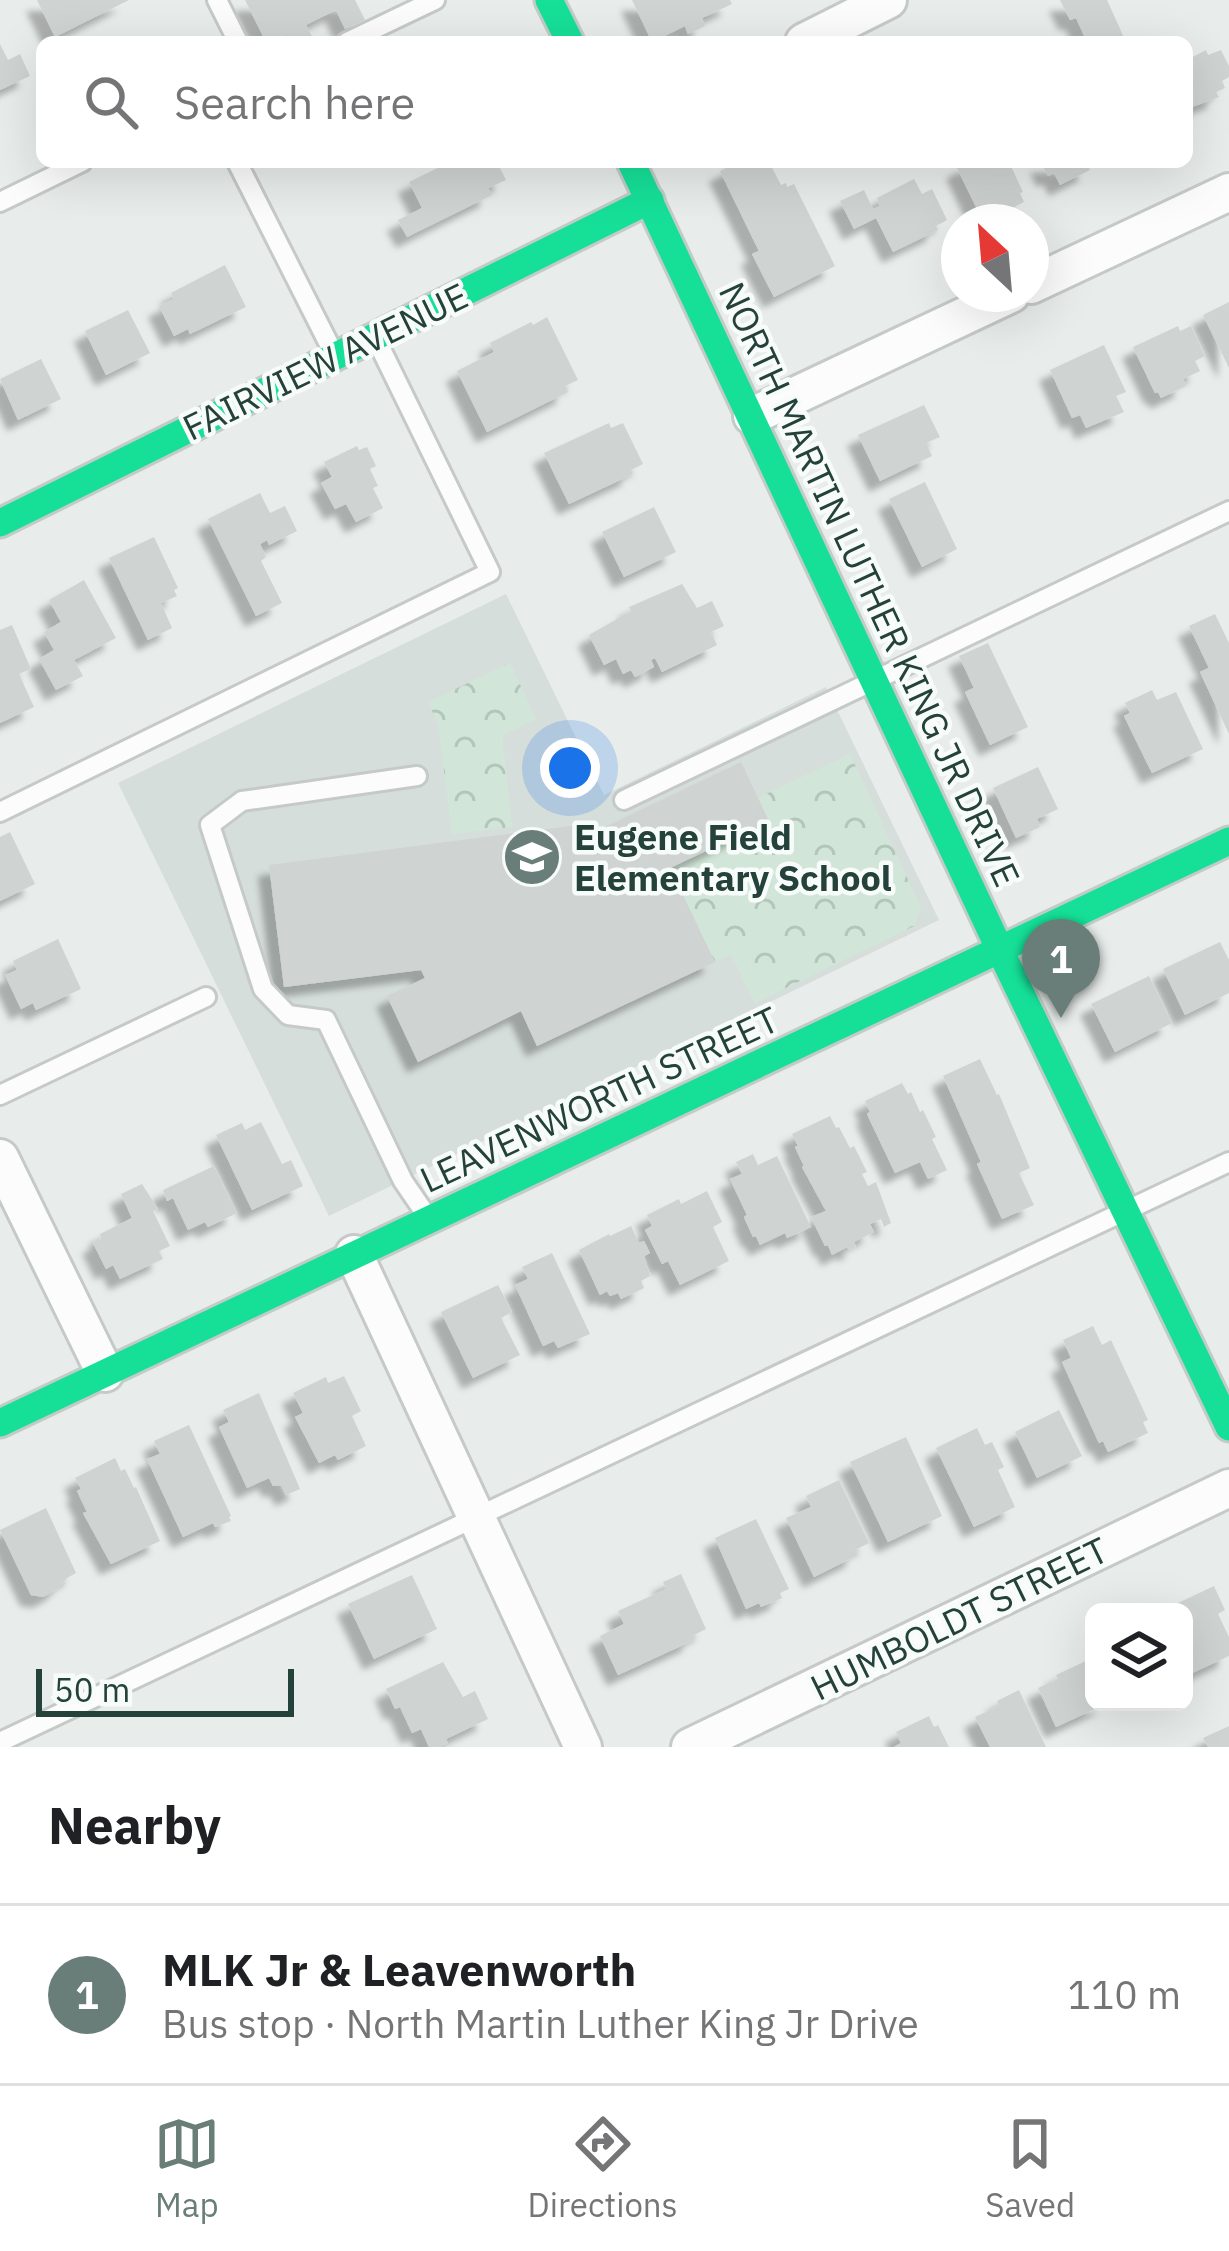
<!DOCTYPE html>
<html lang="en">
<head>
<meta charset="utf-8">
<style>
	body { margin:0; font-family:"IBM Plex Sans",sans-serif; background:#f2f2f2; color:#202124 }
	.controls { position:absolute; right:36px; bottom:36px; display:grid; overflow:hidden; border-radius:18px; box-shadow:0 12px 48px #0002 }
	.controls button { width:108px; height:108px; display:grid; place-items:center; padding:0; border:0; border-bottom:3px solid #e0e0e0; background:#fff; color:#202124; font:60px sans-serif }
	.compass { position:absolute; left:941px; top:204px; width:108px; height:108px; border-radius:50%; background:#fff; box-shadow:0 12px 48px #0002; rotate:334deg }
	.scale { position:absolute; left:36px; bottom:30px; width:258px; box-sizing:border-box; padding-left:12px; border:6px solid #24423a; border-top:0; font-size:33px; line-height:42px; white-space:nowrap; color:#24423a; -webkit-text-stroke:9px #f7fbf9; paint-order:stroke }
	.you { position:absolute; left:570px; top:768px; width:42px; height:42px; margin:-30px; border:9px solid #fff; border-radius:50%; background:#1a73e8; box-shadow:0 0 0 18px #1a73e833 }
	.badge { display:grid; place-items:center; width:78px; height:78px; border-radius:50%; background:#697e78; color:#fff; font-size:39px; font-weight:700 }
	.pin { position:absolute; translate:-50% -99px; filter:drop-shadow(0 3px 6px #0008) }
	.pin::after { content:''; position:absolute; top:63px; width:42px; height:36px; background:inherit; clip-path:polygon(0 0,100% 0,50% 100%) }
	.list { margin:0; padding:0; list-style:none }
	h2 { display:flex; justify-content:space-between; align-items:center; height:156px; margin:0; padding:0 48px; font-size:51px }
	h2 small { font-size:39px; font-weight:400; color:#757577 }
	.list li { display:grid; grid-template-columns:78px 1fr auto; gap:36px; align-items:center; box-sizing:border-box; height:180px; padding:0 48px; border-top:3px solid #e0e0e0 }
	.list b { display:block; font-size:45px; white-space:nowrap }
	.list p { margin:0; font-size:39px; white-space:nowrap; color:#757577 }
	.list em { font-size:39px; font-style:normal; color:#757577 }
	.icon { flex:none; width:66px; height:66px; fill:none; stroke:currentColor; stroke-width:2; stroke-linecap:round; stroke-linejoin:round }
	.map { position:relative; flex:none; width:1229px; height:1747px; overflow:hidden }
	.search { position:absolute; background:#fff; box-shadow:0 12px 48px #0002; left:36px; right:36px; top:36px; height:132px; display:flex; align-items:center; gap:30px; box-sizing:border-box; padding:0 42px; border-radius:18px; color:#757577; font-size:45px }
	.sheet { height:336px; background:#fff }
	nav { display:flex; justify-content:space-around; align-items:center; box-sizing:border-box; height:168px; border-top:3px solid #e0e0e0; background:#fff; font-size:33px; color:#757577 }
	nav a { display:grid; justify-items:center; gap:6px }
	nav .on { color:#697e78 }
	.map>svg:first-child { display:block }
	.built { fill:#d6dedb }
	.forest { fill:url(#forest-crowns) }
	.building { fill:#cfd4d2; filter:url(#shadow) }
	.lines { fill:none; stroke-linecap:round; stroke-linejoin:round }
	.lane-casing { stroke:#c5cac8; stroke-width:24 }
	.street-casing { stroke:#c5cac8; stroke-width:42 }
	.fast-casing { stroke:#c3cbc8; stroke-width:33 }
	.lane { stroke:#fcfcfc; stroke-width:18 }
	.street { stroke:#fcfcfc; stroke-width:36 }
	.fast { stroke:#16e098; stroke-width:27 }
	.labels { text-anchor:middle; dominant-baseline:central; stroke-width:9; stroke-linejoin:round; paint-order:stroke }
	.street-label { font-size:36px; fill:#24423a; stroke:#f7fbf9 }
	.poi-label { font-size:36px; font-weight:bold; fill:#24423a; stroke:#f7fbf9; text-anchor:start }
</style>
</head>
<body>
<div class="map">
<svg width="1229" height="1747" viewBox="0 0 1229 1747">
	<defs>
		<pattern id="forest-crowns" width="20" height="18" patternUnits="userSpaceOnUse" patternTransform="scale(3)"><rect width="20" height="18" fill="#d1e6d8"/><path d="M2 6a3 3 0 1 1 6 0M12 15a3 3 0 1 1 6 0" fill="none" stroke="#b3c6ba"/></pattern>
		<filter id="shadow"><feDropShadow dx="-11" dy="11" stdDeviation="3" flood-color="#0004"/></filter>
	</defs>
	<rect width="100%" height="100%" fill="#e8edeb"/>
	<path class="built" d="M506 594 604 795 826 687 939 920 329 1216 118 783Z"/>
	<g class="forest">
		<path d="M510 663 536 719 502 736 512 827 452 834 438 724 428 702Z"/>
		<path d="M850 754 921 908 914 926 755 1003 731 954 715 962 670 868 768 821 758 798Z"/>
	</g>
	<g class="building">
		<path d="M37 0H129L55 37Z"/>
		<path d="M245 0H355L365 20 345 29 336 10 306 25 315 42H291L287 35 266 42Z"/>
		<path d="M632 0H730L732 4 702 18 705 26 688 34 685 26 652 42Z"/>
		<path d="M1060 0H1107L1126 42H1087L1076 18 1070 20Z"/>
		<path d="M0 44 8 60 20 54 30 76 0 90Z"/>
		<path d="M1206 50 1208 55 1221 50 1229 66V77L1222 81 1225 88 1216 92 1219 97 1187 109V60Z"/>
		<path d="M450 162H497L506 180 488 188 492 195 407 237 398 220 422 208 409 182Z"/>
		<path d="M738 162H769L781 185 786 183 787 187 794 184 835 266 774 297 752 254 759 251 720 171Z"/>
		<path d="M968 162H1009L1023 192 1020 193 1024 202 986 221 982 211 979 213 957 168Z"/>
		<path d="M1041 162H1086L1090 170 1060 185 1054 173 1048 176Z"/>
		<path d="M914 179 922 194 932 189 947 220 936 226 938 230 893 252 876 218 854 229 840 201 864 190 873 209 880 206 877 198Z"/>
		<path d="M225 265 246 307 190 334 188 329 174 336 159 306 174 299 171 293Z"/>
		<path d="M1229 302V368L1203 315Z"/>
		<path d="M128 310 150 353 106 375 85 331Z"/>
		<path d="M547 317 578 380 565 386 568 392 487 432 457 371 494 352 490 343 531 322 533 325Z"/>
		<path d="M1178 326 1180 331 1191 326 1205 356 1195 361 1200 371 1183 379 1186 386 1161 398 1158 392 1155 393 1133 347Z"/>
		<path d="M1104 345 1126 392 1116 396 1124 412 1086 428 1080 415 1072 418 1050 370Z"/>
		<path d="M41 359 61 399 18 420 0 379Z"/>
		<path d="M924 405 940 437 926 443 932 456 880 481 858 435Z"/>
		<path d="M609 423 611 428 623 423 643 464 631 470 633 474 569 504 544 453Z"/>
		<path d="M357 446 359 450 367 447 376 466 370 469 378 486 373 488 383 508 356 522 346 504 335 509 321 483 332 477 324 462Z"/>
		<path d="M925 482 957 549 922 567 889 499Z"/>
		<path d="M260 493 270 513 285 506 297 531 269 545 267 540 260 544 266 557 261 561 282 603 256 616 208 519Z"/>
		<path d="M654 507 676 552 624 577 602 532Z"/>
		<path d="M154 537 178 588 174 590 177 596 161 603 172 628 148 640 109 558Z"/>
		<path d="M84 580 116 638 74 660 83 676 56 690 39 659 54 650 44 632 61 622 49 600Z"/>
		<path d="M682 584 697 608 712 601 724 626 711 632 717 645 662 672 655 658 651 660 654 667 635 677 631 670 623 674 616 659 604 665 589 635 631 611 629 607Z"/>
		<path d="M1215 614 1229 643V734L1200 672 1209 668 1189 626Z"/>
		<path d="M12 625 31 669 19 674 34 707 0 723V630Z"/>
		<path d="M988 643 1028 727 990 745 965 692 974 688 959 656Z"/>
		<path d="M1152 690 1157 700 1176 692 1203 749 1152 773 1124 716 1130 713 1125 703Z"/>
		<path d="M741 762 769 821 670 868 715 962 537 1046 521 1011 418 1062 387 996 425 978 421 970 284 987 269 865 578 825 580 839Z"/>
		<path d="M1038 767 1058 809 1037 819 1040 827 1016 838 993 788Z"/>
		<path d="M10 832 35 884 0 901V837Z"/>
		<path d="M58 939 81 989 36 1010 33 1003 21 1009 5 975 17 970 13 961Z"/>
		<path d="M1220 942 1229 960V993L1185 1015 1163 969Z"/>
		<path d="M1149 976 1172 1023 1115 1052 1091 1004Z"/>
		<path d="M980 1059 997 1095 999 1094 1030 1168 1019 1173 1034 1205 1002 1219 977 1164 981 1162 943 1076Z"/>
		<path d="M902 1083 908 1094 911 1092 920 1112 923 1110 936 1137 932 1139 947 1170 928 1179 920 1162 895 1173 867 1114 870 1112 865 1101Z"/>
		<path d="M830 1116 836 1128 839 1127 850 1148 854 1146 867 1172 862 1174 868 1186 876 1182 891 1223 884 1227 881 1219 870 1224 874 1232 854 1242 856 1247 849 1250 847 1247 832 1255 828 1245 825 1246 811 1217 826 1211 802 1167 804 1166 795 1147 798 1146 792 1134Z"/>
		<path d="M261 1122 282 1164 291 1160 303 1186 252 1210 216 1135 242 1123 245 1130Z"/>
		<path d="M753 1154 758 1165 777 1156 811 1227 787 1238 785 1233 760 1245 756 1236 753 1237 744 1217 747 1215 730 1179 742 1174 736 1162Z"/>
		<path d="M214 1166 237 1213 208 1227 205 1222 188 1230 173 1198 167 1201 163 1190Z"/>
		<path d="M142 1184 158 1209 153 1211 170 1246 159 1251 163 1259 120 1279 113 1265 106 1269 93 1243 101 1239 100 1234 132 1218 121 1194Z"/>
		<path d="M707 1191 722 1222 713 1227 729 1261 680 1285 668 1261 662 1264 645 1230 652 1226 647 1215 679 1199 681 1204Z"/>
		<path d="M631 1226 639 1243 644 1241 650 1253 644 1256 650 1276 641 1281 644 1288 621 1299 618 1293 610 1296 607 1291 600 1295 579 1250 609 1234 610 1236Z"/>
		<path d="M552 1253 590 1334 558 1348 554 1341 543 1346 515 1285 528 1279 522 1267Z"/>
		<path d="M498 1285 512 1312 501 1318 520 1355 473 1378 441 1312Z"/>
		<path d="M1093 1326 1102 1345 1111 1340 1148 1420 1143 1422 1148 1433 1108 1452 1103 1441 1099 1443 1062 1362 1071 1358 1063 1340Z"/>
		<path d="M344 1376 361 1411 352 1416 366 1446 338 1460 335 1455 319 1463 295 1417 303 1413 293 1393 326 1377 328 1383Z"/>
		<path d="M259 1393 300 1489 286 1495 281 1485 273 1486 269 1478 247 1488 219 1427 229 1422 223 1410Z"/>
		<path d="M1059 1410 1082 1456 1037 1478 1015 1432Z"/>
		<path d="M189 1425 231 1516 229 1517 231 1521 215 1527 213 1523 183 1537 147 1459 160 1454 154 1441Z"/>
		<path d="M977 1428 985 1445 992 1442 1004 1467 998 1470 1015 1507 974 1527 936 1448Z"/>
		<path d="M906 1437 942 1516 888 1542 850 1462Z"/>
		<path d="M115 1458 121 1471 125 1469 134 1488 136 1487 160 1541 111 1564 83 1513 87 1512 77 1491 81 1489 75 1478Z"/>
		<path d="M839 1480 869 1543 855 1550 858 1555 814 1577 786 1518 811 1507 806 1496Z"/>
		<path d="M46 1508 76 1573 67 1578 56 1590 43 1597 31 1595 0 1530Z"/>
		<path d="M756 1519 789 1589 780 1593 782 1598 761 1607 759 1603 746 1609 715 1538Z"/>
		<path d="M681 1574 706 1629 692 1636 694 1640 618 1675 600 1636 624 1624 618 1611 666 1589 663 1582Z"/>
		<path d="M412 1575 437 1629 374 1659 348 1604Z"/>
		<path d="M1214 1586 1225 1610 1218 1614 1229 1637V1656L1186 1676 1184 1612H1159Z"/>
		<path d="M1086 1661 1094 1678V1702H1110L1056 1727 1038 1688 1058 1679 1056 1675Z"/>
		<path d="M443 1662 463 1697 475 1691 488 1719 446 1739 448 1743 438 1747H429L421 1729 412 1733 400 1707 395 1709 386 1689Z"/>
		<path d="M1019 1690 1046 1747H990L975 1717 999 1706 997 1701Z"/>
		<path d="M929 1716 934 1727 938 1725 949 1747H894L901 1743 896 1732Z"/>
		<path d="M1229 1726V1747H1208L1203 1738Z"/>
	</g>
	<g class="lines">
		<g class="lane-casing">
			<g id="lane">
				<path d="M217 0 238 42"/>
				<path d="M347 42 435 0"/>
				<path d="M237 162 333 352"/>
				<path d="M0 202 82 162"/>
				<path d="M417 776 242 801 210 825 263 989 288 1015 326 1020 403 1181 429 1219"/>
				<path d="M624 800 1229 511"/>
				<path d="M0 812 490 572 376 339"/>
				<path d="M0 1095 206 997"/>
				<path d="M0 1742 1229 1162"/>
			</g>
		</g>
		<g class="street-casing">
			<g id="street">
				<path d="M804 42 888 0"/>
				<path d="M1031 285 1229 192"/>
				<path d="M752 416 1011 294"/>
				<path d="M0 1158 105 1373"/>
				<path d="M354 1254 583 1747"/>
				<path d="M690 1747 1229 1488"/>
			</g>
		</g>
		<g class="fast-casing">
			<g id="fast">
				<path d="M549 0 570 42"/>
				<path d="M631 162 1000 950 1229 1427"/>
				<path d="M0 523 650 200"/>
				<path d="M0 1423 1229 841"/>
			</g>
		</g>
		<use href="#lane" class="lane"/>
		<use href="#street" class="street"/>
		<use href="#fast" class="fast"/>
	</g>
	<defs>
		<g id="school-disc" transform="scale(3)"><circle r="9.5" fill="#697e78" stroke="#f7fbf9"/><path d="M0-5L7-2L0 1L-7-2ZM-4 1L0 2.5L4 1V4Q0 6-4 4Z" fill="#fff"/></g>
	</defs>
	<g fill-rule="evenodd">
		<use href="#school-disc" x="532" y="857"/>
	</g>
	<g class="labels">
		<g class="street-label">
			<text transform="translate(325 361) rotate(-26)">FAIRVIEW AVENUE</text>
			<text transform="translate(870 584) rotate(65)">NORTH MARTIN LUTHER KING JR DRIVE</text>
			<text transform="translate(599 1099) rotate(-25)">LEAVENWORTH STREET</text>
			<text transform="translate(959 1618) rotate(-26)">HUMBOLDT STREET</text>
		</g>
		<g class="poi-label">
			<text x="574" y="836">Eugene Field<tspan x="574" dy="41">Elementary School</tspan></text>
		</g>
	</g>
</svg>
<div class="controls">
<button><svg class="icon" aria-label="layers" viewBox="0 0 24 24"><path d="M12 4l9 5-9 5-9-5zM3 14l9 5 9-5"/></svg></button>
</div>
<svg class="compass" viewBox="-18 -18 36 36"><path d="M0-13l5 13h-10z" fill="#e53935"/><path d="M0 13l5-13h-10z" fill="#757577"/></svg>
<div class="scale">50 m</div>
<div class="you"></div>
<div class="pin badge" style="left:1061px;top:1018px">1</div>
<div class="search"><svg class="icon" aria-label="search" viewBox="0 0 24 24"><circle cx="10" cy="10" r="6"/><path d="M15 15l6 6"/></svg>Search here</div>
</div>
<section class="sheet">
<h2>Nearby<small></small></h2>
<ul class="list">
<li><span class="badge">1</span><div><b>MLK Jr &amp; Leavenworth</b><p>Bus stop · North Martin Luther King Jr Drive</p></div><em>110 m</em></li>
</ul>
</section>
<nav>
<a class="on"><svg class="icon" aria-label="map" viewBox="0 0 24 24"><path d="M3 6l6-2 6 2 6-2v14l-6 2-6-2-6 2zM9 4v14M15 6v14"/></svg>Map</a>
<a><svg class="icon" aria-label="directions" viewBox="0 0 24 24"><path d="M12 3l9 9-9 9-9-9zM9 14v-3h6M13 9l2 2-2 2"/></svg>Directions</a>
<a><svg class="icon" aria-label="saved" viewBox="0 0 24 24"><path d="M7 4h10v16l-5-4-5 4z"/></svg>Saved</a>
</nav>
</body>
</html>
